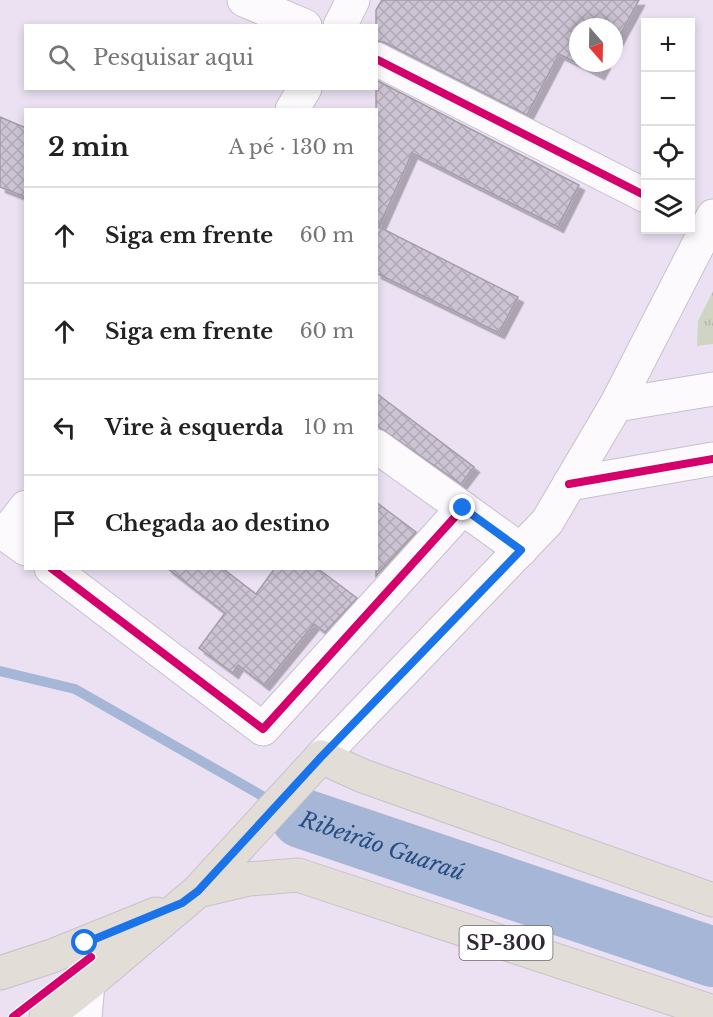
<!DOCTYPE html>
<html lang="pt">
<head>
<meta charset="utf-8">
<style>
	body { margin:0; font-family:"Libre Baskerville",serif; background:#f6f6f6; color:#222 }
	.controls { position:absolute; right:18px; top:18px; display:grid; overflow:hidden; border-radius:0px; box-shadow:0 3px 9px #0003 }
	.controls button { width:54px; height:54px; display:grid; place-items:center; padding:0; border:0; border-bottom:2px solid #e0e0e0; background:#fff; color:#222; font:30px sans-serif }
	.compass { position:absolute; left:569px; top:18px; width:54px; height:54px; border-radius:50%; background:#fff; box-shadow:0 3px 9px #0003; rotate:160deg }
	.stop { position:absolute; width:18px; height:18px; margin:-14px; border:4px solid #1a73e8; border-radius:50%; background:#fff }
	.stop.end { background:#1a73e8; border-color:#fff; box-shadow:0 2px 6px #0008 }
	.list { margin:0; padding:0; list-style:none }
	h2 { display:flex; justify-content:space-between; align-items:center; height:78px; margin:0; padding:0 24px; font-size:26px }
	h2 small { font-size:20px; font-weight:400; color:#767676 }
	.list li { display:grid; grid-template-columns:39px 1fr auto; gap:18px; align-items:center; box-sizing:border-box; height:96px; padding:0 24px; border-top:2px solid #e0e0e0 }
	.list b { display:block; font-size:22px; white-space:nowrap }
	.list em { font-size:20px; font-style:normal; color:#767676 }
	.icon { flex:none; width:33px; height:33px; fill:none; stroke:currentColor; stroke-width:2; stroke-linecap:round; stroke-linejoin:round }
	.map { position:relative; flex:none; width:713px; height:1017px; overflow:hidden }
	.search { position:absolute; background:#fff; box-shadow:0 3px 9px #0003; left:24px; top:24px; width:354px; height:66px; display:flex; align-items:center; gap:15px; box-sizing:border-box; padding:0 21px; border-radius:0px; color:#767676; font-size:22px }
	.panel { position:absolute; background:#fff; box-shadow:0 3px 9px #0003; left:24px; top:108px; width:354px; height:462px; border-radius:0px }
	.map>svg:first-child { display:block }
	.park { fill:url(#park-tufts) }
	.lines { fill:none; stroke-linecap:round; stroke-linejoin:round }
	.stream { stroke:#a5b6d7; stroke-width:10 }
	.river { stroke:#a5b6d7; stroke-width:60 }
	.building { fill:url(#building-cross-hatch); stroke:#a49ca9; stroke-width:1.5; filter:url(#shadow) }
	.street-casing { stroke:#c8c0cd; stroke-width:35 }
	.secondary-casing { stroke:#c8c0cd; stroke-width:35 }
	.primary-casing { stroke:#c6c2ca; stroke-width:35 }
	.street { stroke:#fcfafd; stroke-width:33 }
	.secondary { stroke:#fcfafd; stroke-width:33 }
	.primary { stroke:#e2ddd6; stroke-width:33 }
	.cycleway-casing { stroke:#fff; stroke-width:11 }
	.cycleway { stroke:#d6006c; stroke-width:8 }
	.route { stroke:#1a73e8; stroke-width:8 }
	.labels { text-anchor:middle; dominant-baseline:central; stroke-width:4.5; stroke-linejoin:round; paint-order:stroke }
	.shield { fill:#fff; stroke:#6e6972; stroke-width:1.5 }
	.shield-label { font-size:20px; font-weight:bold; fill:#302935 }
	.water-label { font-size:22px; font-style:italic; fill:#274d81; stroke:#fff }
</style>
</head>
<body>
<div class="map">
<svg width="713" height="1017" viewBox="0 0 713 1017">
	<defs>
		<pattern id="park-tufts" width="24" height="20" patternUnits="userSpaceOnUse" patternTransform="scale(1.5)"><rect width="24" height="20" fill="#cfd4c4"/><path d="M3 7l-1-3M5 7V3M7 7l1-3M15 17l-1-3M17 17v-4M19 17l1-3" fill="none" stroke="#b2b6a9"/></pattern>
		<pattern id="building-cross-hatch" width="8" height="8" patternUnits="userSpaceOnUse" patternTransform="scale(1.5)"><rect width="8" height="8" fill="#cdc4d3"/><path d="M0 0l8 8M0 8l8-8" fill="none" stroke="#b0a8b6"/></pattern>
		<filter id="shadow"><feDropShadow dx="5.5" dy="5.5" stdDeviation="0" flood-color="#0004"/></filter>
	</defs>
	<rect width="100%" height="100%" fill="#ebe1f2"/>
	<path class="park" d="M713 291V344L697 346 698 321Z"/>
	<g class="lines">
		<path class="stream" d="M0 671 75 689 301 818"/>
		<path class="river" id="s1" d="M301 818 713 957"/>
	</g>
	<g class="building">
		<path d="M382 0H639L614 46V27H578V63H605L599 74 559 54 527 115 384 42 376 41V10Z"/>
		<path d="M376 80 579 185 558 227 412 153 379 227 518 297 499 333 376 273Z"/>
		<path d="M0 117 26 128V197L0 187Z"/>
		<path d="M376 393 474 467 461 484 376 425Z"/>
		<path d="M376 502 416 532 376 576Z"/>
		<path d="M167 568H222L256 594 275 568H317L357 598 325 632 314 624 264 685 238 665 233 673 199 648 225 613Z"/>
	</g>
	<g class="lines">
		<g class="street-casing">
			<g id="street">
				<path d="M244 0 305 26"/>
				<path d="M340 26 353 0"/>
				<path d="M376 59 646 196"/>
				<path d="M292 110 305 88"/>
				<path d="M376 446 521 550"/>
				<path d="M26 507 5 534 26 549"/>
				<path d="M51 568 263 729 463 508"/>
				<path d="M85 1017 88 984"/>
			</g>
		</g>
		<g class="secondary-casing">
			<g id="secondary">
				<path d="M616 405 713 389"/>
				<path d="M569 484 713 459"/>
				<path d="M321 757 547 522 616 405 713 216"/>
			</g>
		</g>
		<g class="primary-casing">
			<g id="primary">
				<path d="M198 891 249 879 298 875 713 1012"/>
				<path d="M0 973 52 956 156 914"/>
				<path d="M46 1017 88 984 198 891 321 757 363 776 713 900"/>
			</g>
		</g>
		<use href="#street" class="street"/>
		<use href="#secondary" class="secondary"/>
		<use href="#primary" class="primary"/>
		<g class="cycleway-casing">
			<g id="cycleway">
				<path d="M376 59 646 196"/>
				<path d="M569 484 713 459"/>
				<path d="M51 568 263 729 463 508"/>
				<path d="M13 1017 91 957"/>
			</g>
		</g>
		<use href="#cycleway" class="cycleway"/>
	</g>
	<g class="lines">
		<path class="route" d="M85 943 182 903 198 891 321 757 521 550 463 508"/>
	</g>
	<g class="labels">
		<rect class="shield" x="459.5" y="926" width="93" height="34" rx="4.5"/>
		<g class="shield-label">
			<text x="506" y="943">SP-300</text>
		</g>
		<g class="water-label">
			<text stroke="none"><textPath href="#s1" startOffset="86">Ribeirão Guaraú</textPath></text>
		</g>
	</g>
</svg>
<div class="controls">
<button>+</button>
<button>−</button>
<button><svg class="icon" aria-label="locate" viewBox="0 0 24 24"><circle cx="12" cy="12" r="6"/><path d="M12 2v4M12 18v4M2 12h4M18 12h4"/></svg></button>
<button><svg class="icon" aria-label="layers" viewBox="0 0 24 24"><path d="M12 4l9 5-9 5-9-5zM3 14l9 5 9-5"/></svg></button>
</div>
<svg class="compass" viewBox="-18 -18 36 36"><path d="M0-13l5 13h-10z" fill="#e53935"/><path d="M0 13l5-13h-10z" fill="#767676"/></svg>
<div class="stop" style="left:85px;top:943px"></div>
<div class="stop end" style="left:463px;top:508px"></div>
<div class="search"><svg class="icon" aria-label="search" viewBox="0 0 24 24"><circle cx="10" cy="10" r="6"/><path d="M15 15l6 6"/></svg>Pesquisar aqui</div>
<section class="panel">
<h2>2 min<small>A pé · 130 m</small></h2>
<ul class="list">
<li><svg class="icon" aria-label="ahead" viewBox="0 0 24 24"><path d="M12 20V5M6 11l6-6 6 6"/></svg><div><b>Siga em frente</b></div><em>60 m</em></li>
<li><svg class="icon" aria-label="ahead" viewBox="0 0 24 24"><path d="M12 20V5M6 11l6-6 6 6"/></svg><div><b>Siga em frente</b></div><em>60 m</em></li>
<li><svg class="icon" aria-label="left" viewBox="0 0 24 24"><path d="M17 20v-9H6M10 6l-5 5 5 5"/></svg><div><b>Vire à esquerda</b></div><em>10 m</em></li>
<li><svg class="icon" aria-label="arrive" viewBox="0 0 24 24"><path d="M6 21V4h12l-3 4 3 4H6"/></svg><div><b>Chegada ao destino</b></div></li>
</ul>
</section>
</div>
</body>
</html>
